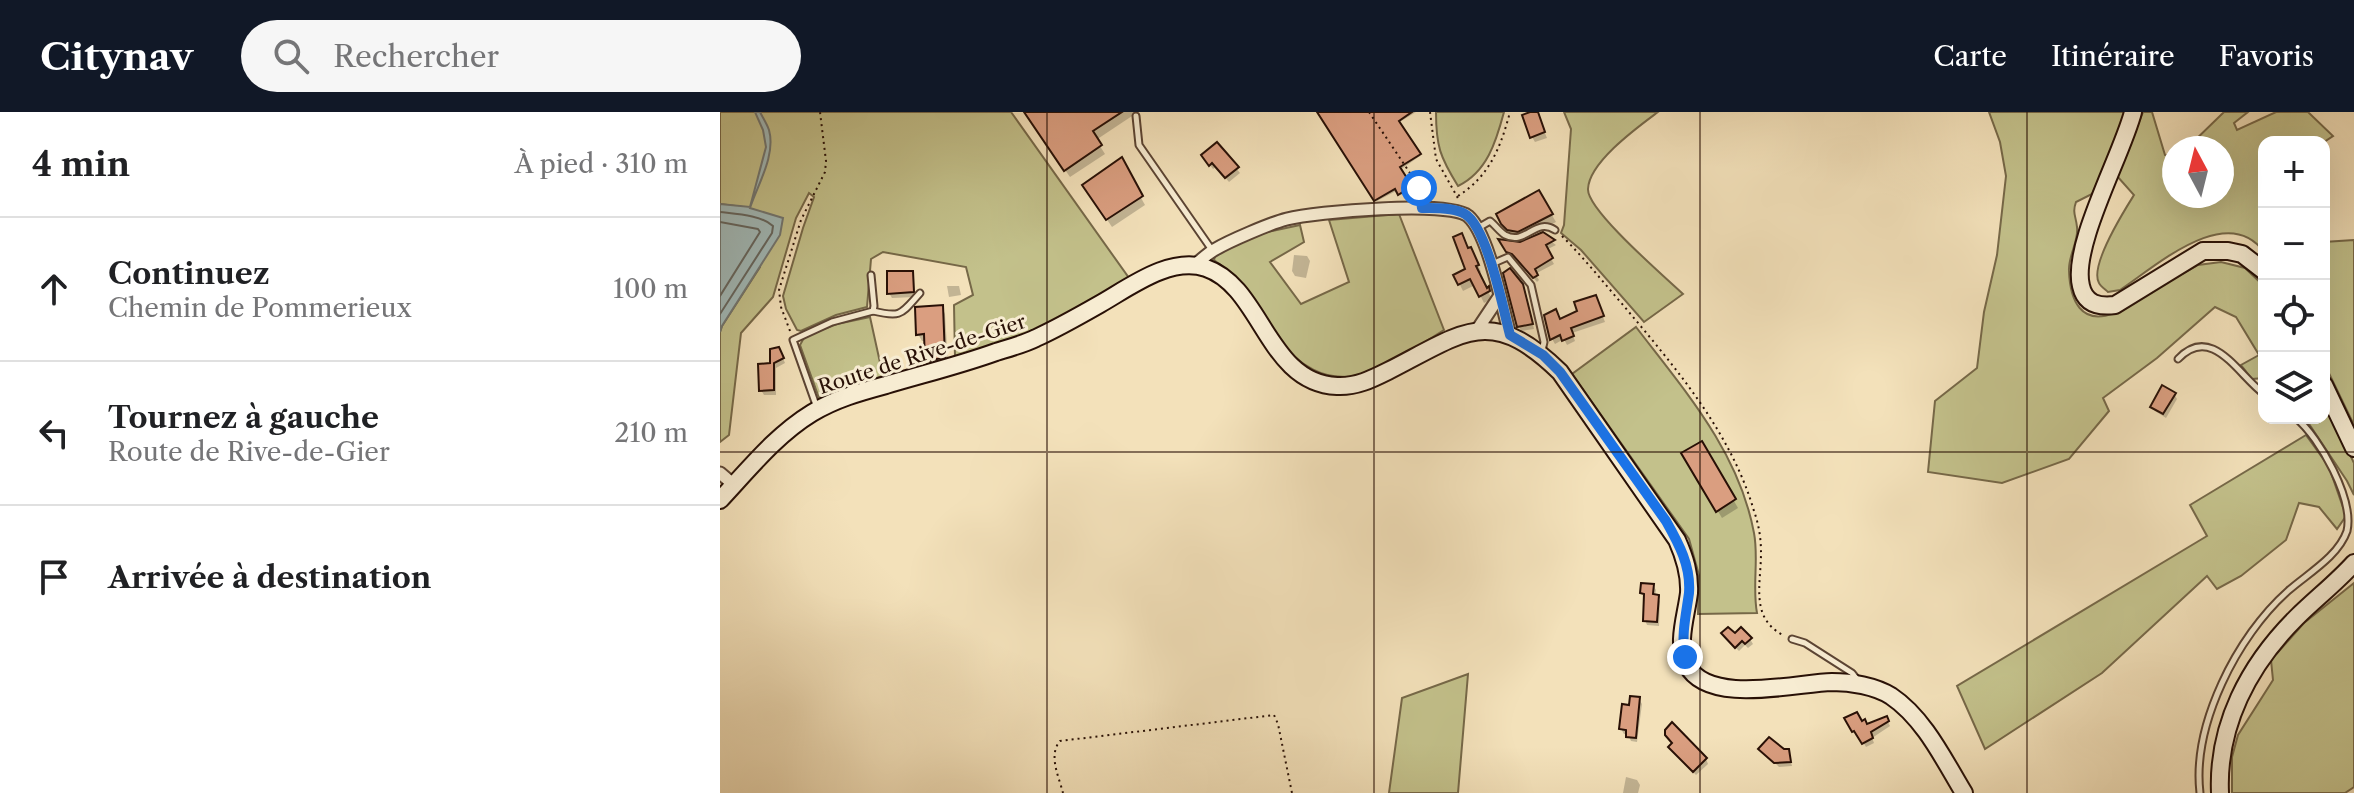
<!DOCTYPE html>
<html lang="fr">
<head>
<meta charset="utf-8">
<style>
	body { margin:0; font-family:"Libre Caslon Text",serif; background:#f6f6f6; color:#202124 }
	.controls { position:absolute; right:24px; top:24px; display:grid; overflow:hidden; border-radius:16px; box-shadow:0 8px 32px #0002 }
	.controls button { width:72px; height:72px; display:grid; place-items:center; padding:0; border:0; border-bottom:2px solid #e0e0e0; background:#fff; color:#202124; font:40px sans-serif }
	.compass { position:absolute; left:1442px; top:24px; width:72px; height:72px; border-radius:50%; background:#fff; box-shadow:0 8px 32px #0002; rotate:353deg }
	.stop { position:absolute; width:24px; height:24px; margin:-18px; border:6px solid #1a73e8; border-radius:50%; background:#fff }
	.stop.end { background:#1a73e8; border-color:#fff; box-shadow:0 2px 8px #0008 }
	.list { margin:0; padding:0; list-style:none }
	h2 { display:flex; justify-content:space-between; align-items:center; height:104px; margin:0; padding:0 32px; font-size:34px }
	h2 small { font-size:26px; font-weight:400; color:#757577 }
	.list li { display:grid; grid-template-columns:52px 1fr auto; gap:24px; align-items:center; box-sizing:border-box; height:144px; padding:0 32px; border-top:2px solid #e0e0e0 }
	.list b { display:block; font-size:30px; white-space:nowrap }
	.list p { margin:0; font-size:26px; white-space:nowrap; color:#757577 }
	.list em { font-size:26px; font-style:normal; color:#757577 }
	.icon { flex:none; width:44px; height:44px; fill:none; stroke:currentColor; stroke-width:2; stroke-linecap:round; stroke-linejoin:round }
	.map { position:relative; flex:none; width:1634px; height:681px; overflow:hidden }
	header { display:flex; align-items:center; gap:48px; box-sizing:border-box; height:112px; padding:0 40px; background:#111827; color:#fff }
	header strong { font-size:38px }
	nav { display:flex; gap:44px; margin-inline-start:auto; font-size:28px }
	.search { width:560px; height:72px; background:#f6f6f6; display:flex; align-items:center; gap:20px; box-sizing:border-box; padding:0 28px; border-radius:44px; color:#757577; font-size:30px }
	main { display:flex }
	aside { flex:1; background:#fff }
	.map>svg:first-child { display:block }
	.green { fill:#c3c18b; stroke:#766848; stroke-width:2 }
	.water { fill:#a1bbbb; stroke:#717773; stroke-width:2 }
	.shadow { fill:#0003 }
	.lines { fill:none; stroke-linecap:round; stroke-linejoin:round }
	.shore { stroke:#646660; stroke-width:2 }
	.building { fill:#da9e80; stroke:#281006; stroke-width:2 }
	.lane-casing { stroke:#5b4433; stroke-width:9 }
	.street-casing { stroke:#5b4433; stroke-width:15 }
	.secondary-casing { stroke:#281006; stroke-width:20 }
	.path { stroke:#281006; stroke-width:2; stroke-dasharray:2 4; stroke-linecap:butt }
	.lane { stroke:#f7ecd2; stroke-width:5 }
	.street { stroke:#f7ecd2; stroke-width:11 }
	.secondary { stroke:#f7ecd2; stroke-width:16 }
	.route { stroke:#1a73e8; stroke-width:10 }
	.grid { fill:none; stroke:#281006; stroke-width:2; stroke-opacity:0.55 }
	.labels { text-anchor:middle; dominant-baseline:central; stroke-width:6; stroke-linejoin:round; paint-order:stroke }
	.street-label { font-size:20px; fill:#281006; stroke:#f7ecd2 }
</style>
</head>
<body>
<header>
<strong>Citynav</strong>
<div class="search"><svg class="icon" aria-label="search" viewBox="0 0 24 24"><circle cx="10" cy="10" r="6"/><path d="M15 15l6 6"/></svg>Rechercher</div>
<nav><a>Carte</a><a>Itinéraire</a><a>Favoris</a></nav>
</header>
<main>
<aside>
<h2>4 min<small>À pied · 310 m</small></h2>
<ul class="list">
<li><svg class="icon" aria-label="ahead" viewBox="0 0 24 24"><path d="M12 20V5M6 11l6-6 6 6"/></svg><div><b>Continuez</b><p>Chemin de Pommerieux</p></div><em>100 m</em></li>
<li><svg class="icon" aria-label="left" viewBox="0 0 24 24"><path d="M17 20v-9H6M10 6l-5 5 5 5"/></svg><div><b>Tournez à gauche</b><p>Route de Rive-de-Gier</p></div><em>210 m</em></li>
<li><svg class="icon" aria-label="arrive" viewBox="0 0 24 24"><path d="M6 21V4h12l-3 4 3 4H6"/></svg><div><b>Arrivée à destination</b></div></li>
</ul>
</aside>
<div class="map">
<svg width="1634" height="681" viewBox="0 0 1634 681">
	<rect width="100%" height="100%" fill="#f3e1ba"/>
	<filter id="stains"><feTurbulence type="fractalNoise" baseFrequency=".0025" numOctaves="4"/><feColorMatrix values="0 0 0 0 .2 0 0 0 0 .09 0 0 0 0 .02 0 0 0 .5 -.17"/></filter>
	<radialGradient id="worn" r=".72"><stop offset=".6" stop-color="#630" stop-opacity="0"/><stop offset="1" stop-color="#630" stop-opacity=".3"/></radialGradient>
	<g class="green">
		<path d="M0 0H291L409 166 315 219 235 246 234 193 253 183 246 155 163 140 151 147 147 195 116 203 81 219 77 218 66 197 63 184 83 116 94 85 89 81 76 106 53 185 21 221 9 323 0 330V220L2 214 40 155 30 96 0 92Z"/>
		<path d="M716 0H784C776 30 767 60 738 74 720 45 716 34 716 0Z"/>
		<path d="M844 0H938C918 15 869 50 868 77 867 98 945 165 963 182L924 210 861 138 841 121 844 113 851 17Z"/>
		<path d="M1269 0H1406L1395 33 1372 82 1356 90C1352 101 1356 104 1357 115 1359 129 1348 144 1349 159 1350 188 1361 214 1394 201L1478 153 1501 150 1525 156 1544 174V266L1532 267 1521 253 1539 243 1516 205 1495 195 1437 246 1383 286 1389 299 1349 347 1282 371 1208 360 1215 289 1257 256 1264 200 1277 143 1286 64 1280 30Z"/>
		<path d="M1423 0H1432L1445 43 1454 46V84H1502V36H1467L1504 0H1528L1514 11 1517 18 1556 0H1588L1613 24 1604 30H1544V140C1507 89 1435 155 1400 178L1388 180C1386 178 1380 174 1379 171 1369 154 1404 99 1414 83L1397 64Z"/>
		<path d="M679 102 724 218C661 257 612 298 555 223 542 206 532 184 517 168 511 160 501 154 494 148L496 141 543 121 580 113 584 130 550 150 581 192 629 170 609 108Z"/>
		<path d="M1634 128V313L1604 251V130Z"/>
		<path d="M150 205 163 264 99 286 80 233 85 224 117 212Z"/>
		<path d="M916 215C965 279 1019 340 1034 421 1039 447 1032 474 1037 501L978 502 979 463 969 427 852 262Z"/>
		<path d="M1604 288 1634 351V383L1627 369 1589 312 1582 306H1604Z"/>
		<path d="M1586 323 1609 355 1626 404 1617 417 1599 395 1579 391 1566 428 1521 464 1497 477 1487 464 1382 561 1265 637 1237 574 1487 424 1470 393Z"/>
		<path d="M1634 471V675L1625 681H1512V645L1518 623 1553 568 1551 548 1584 511Z"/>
		<path d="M748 562 738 681H669L682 586Z"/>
	</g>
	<path class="water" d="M35 0H40C43 6 47 12 49 18 56 43 38 72 30 96L63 106 60 123 2 214 0 220V92L30 95 46 35 43 18Z"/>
	<g class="shadow">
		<path d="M305 0H418L376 28 385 42 350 65Z"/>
		<path d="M599 0H696L678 11 700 44 680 58 691 76 681 83 678 78 657 89Z"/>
		<path d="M816 0 827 26 815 30 812 25Z"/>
		<path d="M497 33 520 61 509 70 496 55 493 57 486 48Z"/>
		<path d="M412 70 425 93 392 115 369 81Z"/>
		<path d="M819 81 836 110 807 125 798 126 788 120 779 103Z"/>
		<path d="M822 123 836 133 826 138 834 152 815 162 819 168 817 170 797 146 790 144 782 130 800 133Z"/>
		<path d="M748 138 754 144 761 160 758 161 772 187 764 191 755 173 743 179 735 163 748 158Z"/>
		<path d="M574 143 587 144 590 149 586 166 575 164 572 159Z"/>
		<path d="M191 161 194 166 195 185 172 186 169 181Z"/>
		<path d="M227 174H239L241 183 229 185Z"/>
		<path d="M802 174 805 179 814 217 801 219 799 214Z"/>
		<path d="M877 190 885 210 852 221 855 229 847 233 844 227 835 232 832 227 840 209Z"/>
		<path d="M222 195 225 202 228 251 211 256 207 250 206 229H202L198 222Z"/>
		<path d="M61 242 65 251 56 256V283H44L41 278 52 253Z"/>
		<path d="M1454 282 1457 287 1446 306 1435 299 1432 295Z"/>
		<path d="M981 332 1018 396 1002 406 964 342Z"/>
		<path d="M933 473 936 478 935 484 940 489 939 514 927 513 925 508 926 487 922 481Z"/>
		<path d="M1015 524 1030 527 1033 532 1028 536 1025 533 1019 539 1006 526Z"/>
		<path d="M919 587 922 592 917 630 911 629 908 622H904L901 617 911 595Z"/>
		<path d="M1166 606 1170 614 1152 626 1154 631 1146 635 1139 623 1136 624 1127 607 1146 614Z"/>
		<path d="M954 632 986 647 988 652 976 663 954 640Z"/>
		<path d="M1041 637 1068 639 1072 654 1059 655Z"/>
		<path d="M906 665 917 668 920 673 918 681H903Z"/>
	</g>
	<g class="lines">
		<g class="shore">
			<path d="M0 100C17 102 41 103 53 114L52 121 0 202"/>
			<path d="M0 110 38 117 40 120 0 184"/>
		</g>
	</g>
	<g class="building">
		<path d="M304 0H402L373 19 382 33 344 59Z"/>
		<path d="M597 0H692L679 9 701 42 680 55 692 74 678 83 675 77 654 89Z"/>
		<path d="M810 0H818L825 20 810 26 802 3Z"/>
		<path d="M497 30 519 55 505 66 492 51 489 54 481 43Z"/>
		<path d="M402 45 423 84 386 108 362 73Z"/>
		<path d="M819 78 833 102 798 120 787 118 781 112 776 102Z"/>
		<path d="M823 120 835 128 826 133 833 146 815 157 818 163 813 166 792 142 786 140 778 127 800 130Z"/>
		<path d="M742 121 748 136 751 135 759 153 756 154 767 176 769 174 770 179 759 185 750 167 738 173 733 163 745 157 733 125Z"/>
		<path d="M790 156 803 172 813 212 797 215 783 161Z"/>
		<path d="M167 159H193L194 180 167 182Z"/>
		<path d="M876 183 884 204 851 216 854 224 842 229 840 223 830 228 824 203 836 197 840 207 857 199 854 190Z"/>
		<path d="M223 193 225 245 205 250 204 222 196 223 195 195Z"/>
		<path d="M59 235 64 246 54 251V278L39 279 38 252 50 251V237Z"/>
		<path d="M1442 273 1456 281 1443 302 1430 295Z"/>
		<path d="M982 329 1016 387 996 400 961 341Z"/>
		<path d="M921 471 934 472 933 482 939 483 937 510 923 509 924 482 920 481Z"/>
		<path d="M1008 515 1015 521 1021 515 1032 526 1025 532 1022 529 1015 536 1001 521Z"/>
		<path d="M910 584 920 585 916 626 906 625V618L899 617 902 592 909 593Z"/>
		<path d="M1137 600 1142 609 1145 607 1147 612 1167 604 1169 609 1151 620 1153 626 1142 632 1134 619 1132 620 1124 606Z"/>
		<path d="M952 610 987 646 973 660 948 635 952 631 945 623V618Z"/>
		<path d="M1049 625 1064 637H1069L1071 650 1054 651 1038 637Z"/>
	</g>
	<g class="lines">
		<g class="lane-casing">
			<g id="lane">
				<path d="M416 4 419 33 492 138"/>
				<path d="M758 116 770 109C775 113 780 120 785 123 806 134 815 105 835 118"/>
				<path d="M772 152 788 145 811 173 824 230 822 239"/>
				<path d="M153 199C182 206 181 202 200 181"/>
				<path d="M1458 247C1492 211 1518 263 1544 282"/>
				<path d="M96 293 73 228 112 210 153 199 154 194 151 163"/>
				<path d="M1072 527 1085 531 1132 561 1136 566"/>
				<path d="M1480 681C1472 613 1517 524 1568 479 1587 462 1618 445 1627 419 1634 387 1600 326 1576 306"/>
			</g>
		</g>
		<g class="street-casing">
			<g id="street">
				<path d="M475 153C481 148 487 142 494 138 509 129 551 111 567 107 595 100 728 88 748 104 769 122 782 195 790 223"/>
				<path d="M757 218 779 185"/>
				<path d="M0 361 14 373"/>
			</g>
		</g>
		<g class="secondary-casing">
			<g id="secondary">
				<path d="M1413 0C1402 43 1351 134 1361 174 1365 192 1379 195 1395 193L1483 139H1508L1522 142 1544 159"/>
				<path d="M1604 273 1634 336"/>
				<path d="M0 388C29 357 56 323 92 301 115 287 140 280 166 273 203 262 240 253 276 240 289 236 304 232 316 226 338 216 359 204 380 192 410 175 450 144 486 156 542 175 547 271 617 274 636 275 652 267 668 259 743 221 770 192 840 260L957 428C965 446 970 462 969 481 966 505 956 531 967 553 988 594 1076 571 1112 570 1131 570 1155 574 1171 584 1204 606 1224 648 1244 681"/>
				<path d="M1500 681C1497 613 1529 553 1576 506 1595 487 1616 471 1634 451"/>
			</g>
		</g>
		<g class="path">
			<path d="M649 0 696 70 700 84"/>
			<path d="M710 0 716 47 739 88"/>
			<path d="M738 84C770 64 781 34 790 0"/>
			<path d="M842 124C864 146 883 170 903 193 955 255 1011 320 1034 399 1039 413 1041 427 1041 441 1041 472 1030 506 1063 523"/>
			<path d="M70 219 61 195 59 178 81 108 105 60 106 49 100 0"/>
			<path d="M343 681C339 665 328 643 340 629L554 603 558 612 572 681"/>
		</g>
		<use href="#lane" class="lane"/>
		<use href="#street" class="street"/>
		<use href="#secondary" class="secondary"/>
	</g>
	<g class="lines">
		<path class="route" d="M699 76 702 96C714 96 734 95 745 102 767 115 783 196 790 223L823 243 840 260 946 409C959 432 971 454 969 481 966 503 961 523 965 545"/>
	</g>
	<path class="grid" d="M327 0V681M654 0V681M980 0V681M1307 0V681M0 340H1634"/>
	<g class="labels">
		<g class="street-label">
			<text transform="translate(202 242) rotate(-18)">Route de Rive-de-Gier</text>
		</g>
	</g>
	<rect width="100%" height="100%" filter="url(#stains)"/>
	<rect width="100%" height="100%" fill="url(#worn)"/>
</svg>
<div class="controls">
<button>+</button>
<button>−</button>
<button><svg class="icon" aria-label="locate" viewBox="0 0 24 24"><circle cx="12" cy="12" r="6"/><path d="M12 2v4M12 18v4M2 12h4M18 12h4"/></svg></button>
<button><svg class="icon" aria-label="layers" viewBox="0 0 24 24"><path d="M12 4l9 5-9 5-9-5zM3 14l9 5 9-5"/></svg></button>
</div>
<svg class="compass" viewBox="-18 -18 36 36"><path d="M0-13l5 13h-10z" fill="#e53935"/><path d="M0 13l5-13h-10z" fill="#757577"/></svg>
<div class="stop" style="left:699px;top:76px"></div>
<div class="stop end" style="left:965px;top:545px"></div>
</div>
</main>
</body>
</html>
